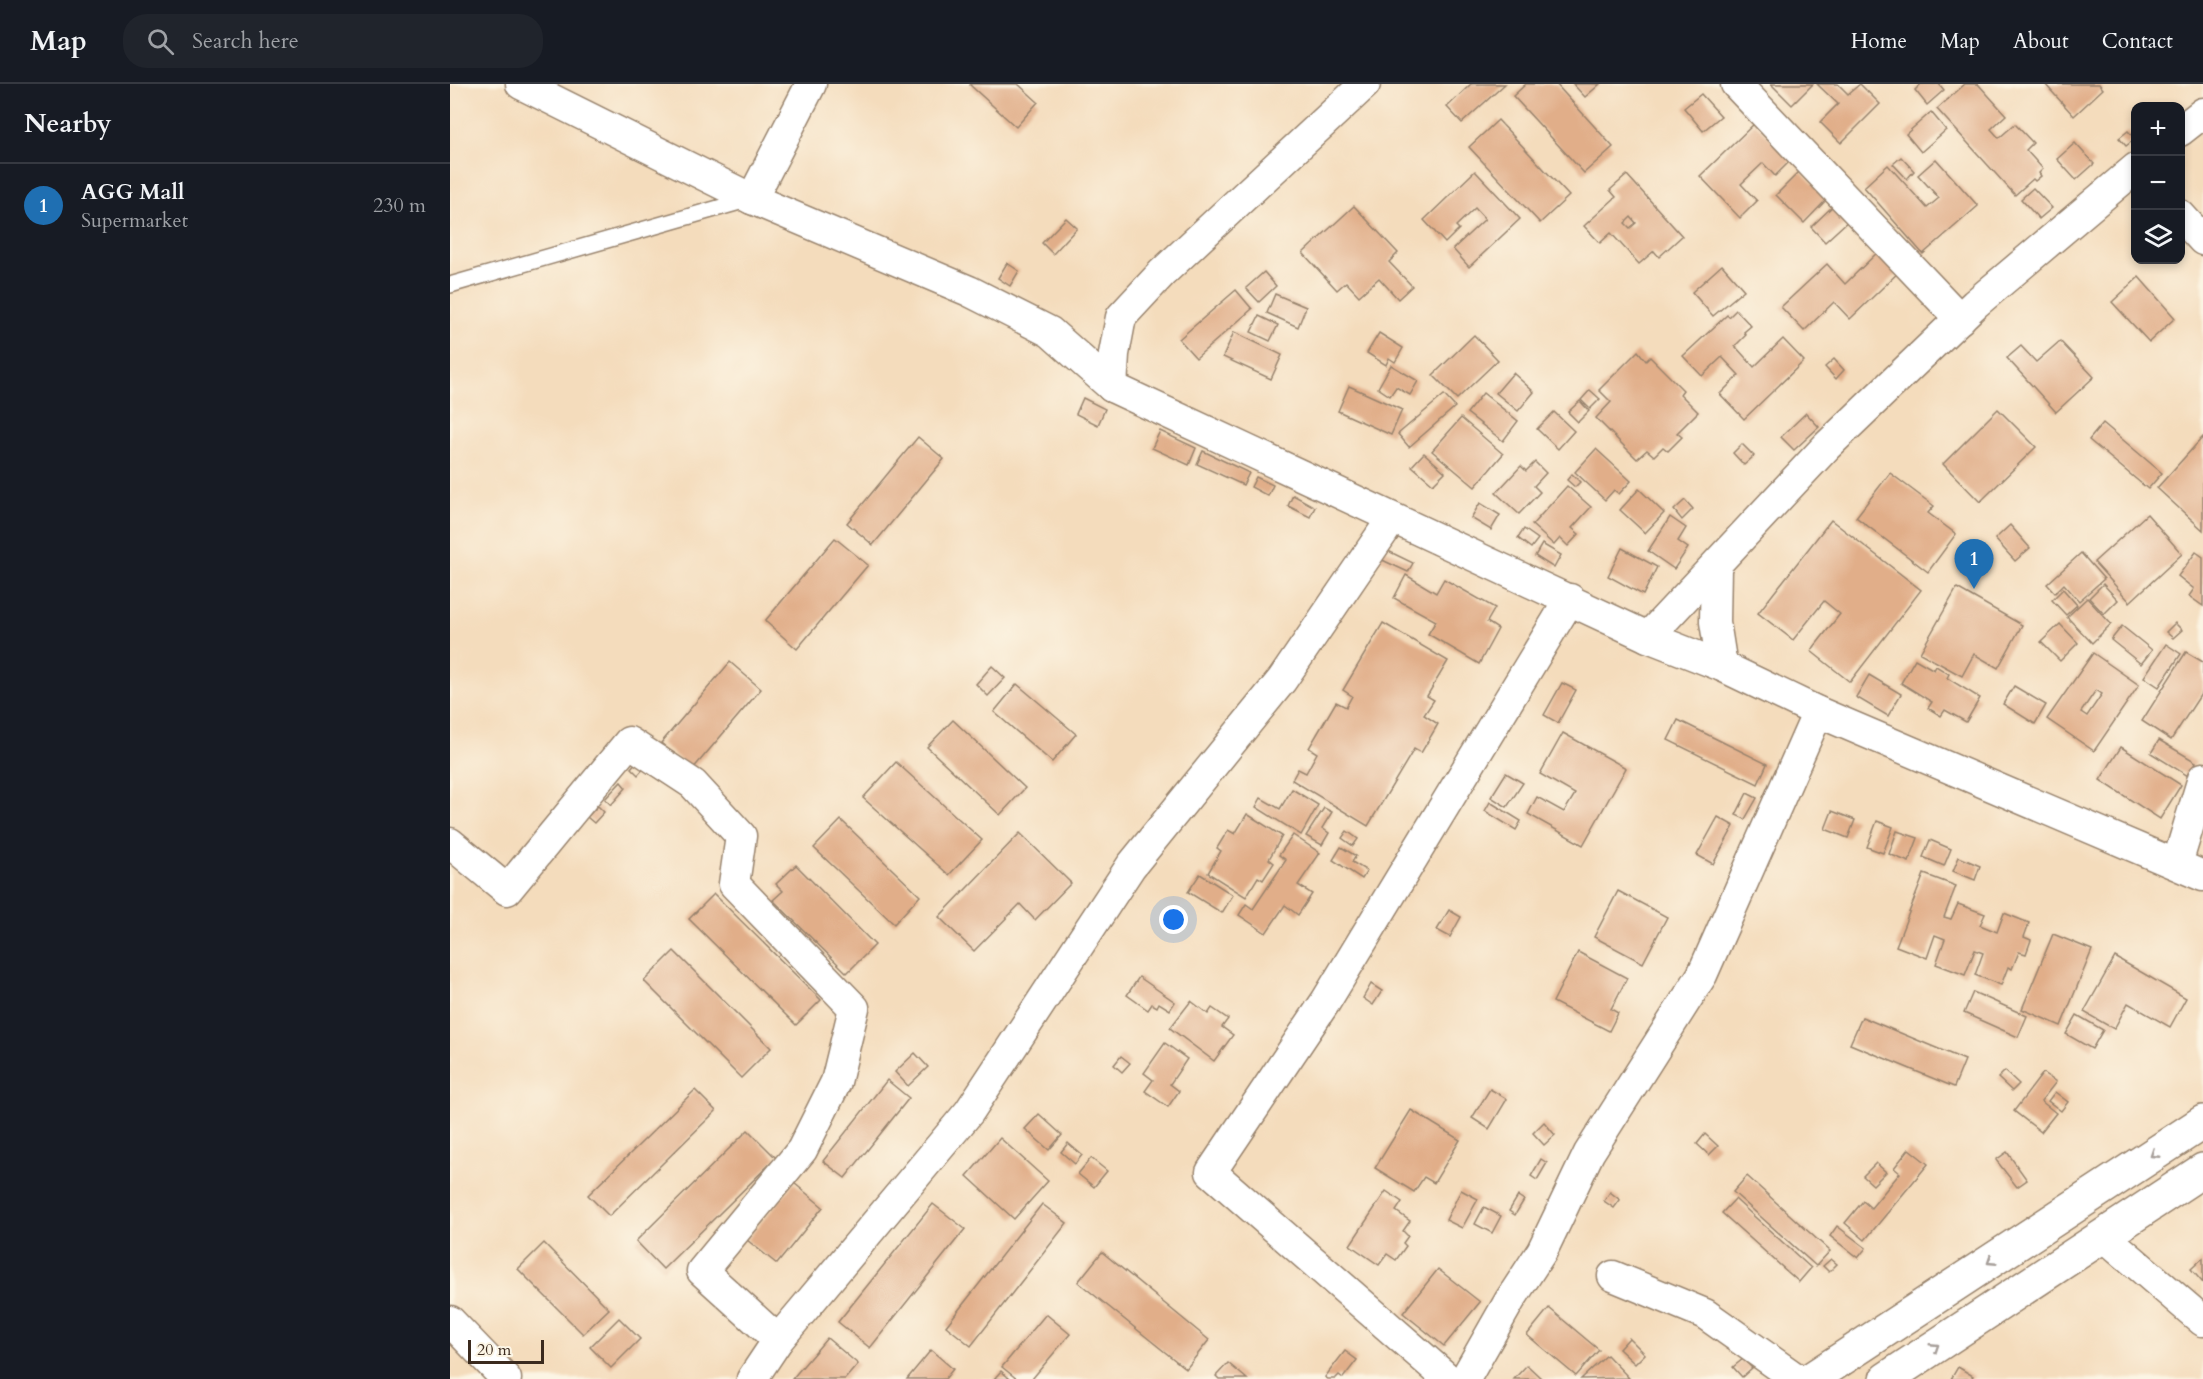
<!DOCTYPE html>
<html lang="en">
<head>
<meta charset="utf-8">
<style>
	body { margin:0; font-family:Cardo,serif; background:#20242c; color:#f1f3f6 }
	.controls { position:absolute; right:18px; top:18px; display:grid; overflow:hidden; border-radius:12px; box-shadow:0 3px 9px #0003 }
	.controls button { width:54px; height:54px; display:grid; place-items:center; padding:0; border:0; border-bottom:2px solid #363941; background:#171b24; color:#f1f3f6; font:30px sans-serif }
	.scale { position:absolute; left:18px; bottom:15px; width:76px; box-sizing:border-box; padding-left:6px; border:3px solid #3b2a1e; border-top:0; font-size:16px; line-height:21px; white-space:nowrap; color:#3b2a1e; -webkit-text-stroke:4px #fcf5e5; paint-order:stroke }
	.you { position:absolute; left:724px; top:836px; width:21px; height:21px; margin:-15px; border:4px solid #fff; border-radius:50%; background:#1a73e8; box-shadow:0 0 0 9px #1a73e833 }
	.badge { display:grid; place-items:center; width:39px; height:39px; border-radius:50%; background:#1f6fb2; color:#fff; font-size:20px; font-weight:700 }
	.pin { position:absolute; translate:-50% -50px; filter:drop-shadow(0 2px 3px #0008) }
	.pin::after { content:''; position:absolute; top:32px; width:21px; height:18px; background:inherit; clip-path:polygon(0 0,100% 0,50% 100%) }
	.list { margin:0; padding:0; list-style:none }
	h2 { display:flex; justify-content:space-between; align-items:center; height:78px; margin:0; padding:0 24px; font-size:26px }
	h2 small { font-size:20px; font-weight:400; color:#9ea1a6 }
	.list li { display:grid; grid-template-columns:39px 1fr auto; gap:18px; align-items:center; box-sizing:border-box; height:84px; padding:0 24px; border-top:2px solid #363941 }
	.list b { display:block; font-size:22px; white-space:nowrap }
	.list p { margin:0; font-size:20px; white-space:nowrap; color:#9ea1a6 }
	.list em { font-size:20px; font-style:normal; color:#9ea1a6 }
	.icon { flex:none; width:33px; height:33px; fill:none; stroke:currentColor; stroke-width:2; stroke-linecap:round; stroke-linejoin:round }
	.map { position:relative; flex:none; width:1753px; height:1295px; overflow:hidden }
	header { display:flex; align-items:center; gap:36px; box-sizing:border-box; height:84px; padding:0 30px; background:#171b24; border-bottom:2px solid #363941 }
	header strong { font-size:28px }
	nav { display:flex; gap:33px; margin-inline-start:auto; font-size:21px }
	.search { width:420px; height:54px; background:#20242c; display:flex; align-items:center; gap:15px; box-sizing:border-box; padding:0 21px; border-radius:24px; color:#9ea1a6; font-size:22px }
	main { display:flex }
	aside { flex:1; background:#171b24 }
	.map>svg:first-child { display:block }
	.building { fill:#e1ae89; fill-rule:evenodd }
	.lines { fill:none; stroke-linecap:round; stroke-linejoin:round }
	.lane-casing { stroke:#98836d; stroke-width:18 }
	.street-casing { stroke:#98836d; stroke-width:33 }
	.secondary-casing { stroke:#98836d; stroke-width:36 }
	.lane { stroke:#fff; stroke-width:15 }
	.street { stroke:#fff; stroke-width:30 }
	.secondary { stroke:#fff; stroke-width:33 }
	.oneway { stroke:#a79f9a }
</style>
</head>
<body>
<header>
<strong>Map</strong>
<div class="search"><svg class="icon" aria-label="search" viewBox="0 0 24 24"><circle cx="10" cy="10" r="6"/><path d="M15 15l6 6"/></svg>Search here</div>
<nav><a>Home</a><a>Map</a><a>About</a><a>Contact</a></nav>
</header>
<main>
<aside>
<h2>Nearby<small></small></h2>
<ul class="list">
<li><span class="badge">1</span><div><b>AGG Mall</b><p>Supermarket</p></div><em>230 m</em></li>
</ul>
</aside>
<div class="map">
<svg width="1753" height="1295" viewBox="0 0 1753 1295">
	<rect width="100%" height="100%" fill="#fcf5e5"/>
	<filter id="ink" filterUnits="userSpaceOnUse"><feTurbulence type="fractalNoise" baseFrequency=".0167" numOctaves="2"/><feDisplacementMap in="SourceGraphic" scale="12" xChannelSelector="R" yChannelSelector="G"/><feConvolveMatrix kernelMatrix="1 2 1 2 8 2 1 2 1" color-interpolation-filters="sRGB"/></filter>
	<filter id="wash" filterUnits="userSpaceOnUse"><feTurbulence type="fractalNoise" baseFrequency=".008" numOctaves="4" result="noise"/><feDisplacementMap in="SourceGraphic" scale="24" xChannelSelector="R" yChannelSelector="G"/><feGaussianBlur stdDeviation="1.35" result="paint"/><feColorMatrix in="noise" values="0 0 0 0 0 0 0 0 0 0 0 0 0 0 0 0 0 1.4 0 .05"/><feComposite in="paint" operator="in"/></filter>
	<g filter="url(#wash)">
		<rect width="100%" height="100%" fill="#f4dcbc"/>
		<g id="blocks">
			<g class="building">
				<path d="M521 0H568L588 18 566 43 520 1Z"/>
				<path d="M1021 0H1055L1012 39 997 23Z"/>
				<path d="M1076 0H1106L1163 63 1134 89 1063 12Z"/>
				<path d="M1123 0H1150L1135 13Z"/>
				<path d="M1321 0H1363L1342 21Z"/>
				<path d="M1367 0H1388L1398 10 1410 0 1430 20 1391 59 1370 38 1388 20Z"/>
				<path d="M1471 0H1489L1494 6 1477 21 1465 6Z"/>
				<path d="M1515 0H1528L1556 31 1541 45 1549 54 1565 40 1583 59 1576 66 1593 85 1589 89 1591 92 1585 97 1583 95 1565 111 1487 25Z"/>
				<path d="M1595 0H1649L1653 5 1624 32Z"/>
				<path d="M1251 10 1271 32 1253 47 1234 24Z"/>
				<path d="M1481 28 1496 46 1471 68 1456 50Z"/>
				<path d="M1048 36 1119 112 1090 139 1019 63Z"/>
				<path d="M1305 39 1341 76 1325 92 1313 79 1291 100 1307 117 1290 134 1250 92Z"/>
				<path d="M1678 47 1685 55 1676 62 1669 54Z"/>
				<path d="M1625 59 1644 80 1626 96 1607 75Z"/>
				<path d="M1451 73 1464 87 1457 95 1443 80Z"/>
				<path d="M1486 75 1528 122 1473 170 1414 103 1438 81 1477 124 1489 114 1468 91Z"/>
				<path d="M1025 87 1070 135 1019 183 1003 165 1035 135 1025 124 1006 142 1009 145 995 159 974 136Z"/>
				<path d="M1350 87 1378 114 1354 139 1326 111Z"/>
				<path d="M1177 91 1232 152 1209 173 1204 167 1189 180 1161 149 1150 159 1134 142 1166 113 1160 106ZM1181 133 1186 139 1180 144 1175 139Z"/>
				<path d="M1583 104 1602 124 1589 135 1571 115Z"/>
				<path d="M1385 120 1399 136 1375 158 1361 143Z"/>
				<path d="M904 122 948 169 939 178 962 202 948 215 929 194 909 212 896 198 887 206 853 169Z"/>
				<path d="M616 134 627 144 603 170 592 159Z"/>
				<path d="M1433 163 1453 184 1400 235 1384 218 1354 247 1331 223 1377 180 1395 200Z"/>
				<path d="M557 179 569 187 560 202 548 194Z"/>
				<path d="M1272 181 1294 206 1263 232 1242 208Z"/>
				<path d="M814 188 826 202 809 218 796 204Z"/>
				<path d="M1689 193 1725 234 1699 258 1662 218Z"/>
				<path d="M786 206 802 225 746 274 729 255Z"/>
				<path d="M825 210 856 223 848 243 817 229Z"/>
				<path d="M1286 226 1301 242 1294 248 1296 251 1285 262 1304 283 1333 255 1354 277 1294 335 1270 310 1289 291 1272 273 1252 292 1233 272 1277 231 1279 233Z"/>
				<path d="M809 232 828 241 820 257 801 248Z"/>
				<path d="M784 248 832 271 821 295 773 273Z"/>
				<path d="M929 249 953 264 945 278 939 274 936 281 917 269Z"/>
				<path d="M1024 251 1048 276 1007 315 983 291Z"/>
				<path d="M1610 257 1644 293 1606 328 1557 274 1571 262 1586 278Z"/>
				<path d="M1188 267 1196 277 1200 273 1233 306 1230 310 1248 328 1227 349 1232 353 1218 367 1213 363 1204 372 1197 366 1187 375 1146 334 1161 318 1149 306Z"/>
				<path d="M1384 275 1394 286 1386 295 1375 283Z"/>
				<path d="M941 281 968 297 960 311 946 303 940 312 928 304Z"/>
				<path d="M1063 289 1084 308 1068 327 1046 309Z"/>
				<path d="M899 302 952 326 941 351 888 327Z"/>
				<path d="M1140 306 1150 315 1140 325 1131 316Z"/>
				<path d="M1033 309 1068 337 1053 357 1017 329Z"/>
				<path d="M994 311 1005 323 959 363 948 350Z"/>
				<path d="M633 314 655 325 648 341 626 330Z"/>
				<path d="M1130 317 1139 327 1128 338 1118 328Z"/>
				<path d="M1548 325 1586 363 1530 418 1493 380Z"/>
				<path d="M1104 328 1124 347 1108 365 1087 345Z"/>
				<path d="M1356 329 1369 343 1344 366 1331 353Z"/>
				<path d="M1011 334 1053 370 1025 403 982 367Z"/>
				<path d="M1653 339 1712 389 1698 405 1639 356Z"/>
				<path d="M710 347 746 364 739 381 702 364Z"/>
				<path d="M468 353 494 375 423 461 397 439Z"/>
				<path d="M1753 353V446L1707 404Z"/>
				<path d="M1292 360 1304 372 1294 381 1283 369Z"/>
				<path d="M1146 365 1181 397 1169 410 1164 406 1155 416 1125 388Z"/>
				<path d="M753 367 799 389 793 401 747 380Z"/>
				<path d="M974 369 995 388 983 400 962 382Z"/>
				<path d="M1085 378 1096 389 1084 402 1090 408 1069 430 1046 409 1071 382 1076 387Z"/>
				<path d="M1440 389 1484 422 1478 429 1506 450 1478 488 1406 433Z"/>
				<path d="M1122 390 1130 398 1125 403 1117 396Z"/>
				<path d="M806 393 823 401 818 412 801 403Z"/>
				<path d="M1117 402 1141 423 1122 444 1129 450 1118 462 1110 454 1104 461 1082 441Z"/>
				<path d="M1189 405 1214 429 1195 449 1170 426Z"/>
				<path d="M843 411 865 423 860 433 838 422Z"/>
				<path d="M1235 416 1243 425 1232 436 1224 426Z"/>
				<path d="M1030 419 1050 431 1041 446 1021 434Z"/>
				<path d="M1697 430 1732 470 1680 518 1644 478Z"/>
				<path d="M1220 433 1236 444 1228 457 1238 464 1224 485 1198 467Z"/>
				<path d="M1381 436 1471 506 1400 598 1361 567 1390 530 1374 517 1343 556 1308 529Z"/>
				<path d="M1560 441 1580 464 1565 477 1545 455Z"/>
				<path d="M1074 445 1088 455 1081 464 1068 454Z"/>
				<path d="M385 454 418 481 347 565 315 537Z"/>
				<path d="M1092 460 1111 471 1104 484 1085 472Z"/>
				<path d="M932 464 963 479 958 488 928 474Z"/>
				<path d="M1172 464 1207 483 1193 511 1158 492Z"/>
				<path d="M1746 468 1753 473V522L1739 512 1744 505 1728 492Z"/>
				<path d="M1631 469 1654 495 1629 517 1614 500 1605 509 1597 500Z"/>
				<path d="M956 491 986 509 994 495 1045 524 1037 538 1048 545 1029 580 978 550 986 537 944 514Z"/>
				<path d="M1653 500 1668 516 1654 530 1639 514Z"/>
				<path d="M1507 504 1572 541 1548 584 1524 570 1512 592 1470 569Z"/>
				<path d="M1613 505 1627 521 1616 531 1602 516Z"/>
				<path d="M1637 514 1661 540 1642 559 1617 533Z"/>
				<path d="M933 539 998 577 977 612 984 616 974 631 988 640 971 669 964 665 918 742 842 696 848 685 856 689 867 669 859 664 886 618 896 623 902 612 893 606Z"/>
				<path d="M1725 539 1732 546 1723 554 1716 548Z"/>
				<path d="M1610 540 1628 559 1610 577 1591 558Z"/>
				<path d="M1672 542 1702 566 1691 580 1661 556Z"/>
				<path d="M1716 560 1731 570 1709 603 1694 593Z"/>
				<path d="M1736 568 1753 578V607L1721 656 1692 637Z"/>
				<path d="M1643 569 1689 601 1644 667 1597 635ZM1646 606 1652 610 1637 632 1631 628Z"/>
				<path d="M1465 575 1484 586 1486 582 1499 590 1497 594 1530 614 1516 638 1495 626 1491 632 1478 624 1482 618 1451 599Z"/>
				<path d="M280 578 311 605 242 686 211 659Z"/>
				<path d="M542 582 555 594 538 612 526 600Z"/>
				<path d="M1419 591 1451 610 1438 632 1406 613Z"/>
				<path d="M1112 599 1126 606 1108 639 1094 631Z"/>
				<path d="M567 600 626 650 602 678 544 628Z"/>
				<path d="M1564 602 1596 621 1585 640 1553 620Z"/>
				<path d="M503 636 575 704 550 731 477 663Z"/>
				<path d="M1228 636 1317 680 1308 700 1218 656Z"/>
				<path d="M1113 649 1176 684 1133 761 1078 730 1087 713 1114 728 1125 710 1090 690Z"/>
				<path d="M1709 656 1746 678 1738 692 1701 669Z"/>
				<path d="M1671 663 1731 701 1710 735 1650 696Z"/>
				<path d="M196 667 203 674 188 691 181 684Z"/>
				<path d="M446 678 532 756 499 791 413 714Z"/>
				<path d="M1056 689 1073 699 1057 723 1041 713Z"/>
				<path d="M171 698 176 704 161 721 155 715Z"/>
				<path d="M842 705 868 721 851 751 806 723 811 714 830 725Z"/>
				<path d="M1297 709 1307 714 1295 735 1286 731Z"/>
				<path d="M1040 718 1071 737 1066 746 1035 727Z"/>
				<path d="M148 722 154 728 144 739 137 733Z"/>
				<path d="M874 724 882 728 872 744 879 749 872 761 856 752Z"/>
				<path d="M1382 727 1405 736 1398 754 1375 745Z"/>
				<path d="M797 730 832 752 819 775 824 779 813 796 808 793 796 813 758 789 771 767 767 764 778 746 785 750Z"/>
				<path d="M1268 733 1284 742 1263 780 1247 771Z"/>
				<path d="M391 736 470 812 444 840 364 764Z"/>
				<path d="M1427 737 1443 743 1433 769 1417 763Z"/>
				<path d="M897 747 908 755 903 762 892 754Z"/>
				<path d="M1447 747 1468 754 1459 778 1439 770Z"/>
				<path d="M570 749 621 799 585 836 570 820 524 867 489 833Z"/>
				<path d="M843 751 870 769 848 801 862 810 848 831 835 821 816 849 789 831 796 820 803 825 836 776 829 771Z"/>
				<path d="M1480 756 1501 765 1494 782 1473 773Z"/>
				<path d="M891 763 906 772 902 778 917 787 912 795 883 776Z"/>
				<path d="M1509 773 1530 782 1525 796 1503 787Z"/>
				<path d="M346 781 425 861 397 889 323 816 333 807 326 800Z"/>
				<path d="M750 790 783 811 772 829 738 808Z"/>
				<path d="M1474 790 1506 802 1494 833 1501 835 1508 820 1535 830 1530 841 1547 848 1554 829 1579 839 1574 853 1581 856 1576 870 1569 868 1562 885 1558 883 1551 901 1525 891 1533 869 1525 866 1515 891 1486 880 1495 855 1485 851 1477 874 1446 862Z"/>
				<path d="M1168 807 1217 833 1193 879 1144 853Z"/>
				<path d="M264 810 371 916 346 941 239 835Z"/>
				<path d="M999 826 1011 833 1000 853 987 846Z"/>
				<path d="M1603 850 1642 866 1611 942 1572 925Z"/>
				<path d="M224 867 321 964 291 994 194 897Z"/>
				<path d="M1128 868 1177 894 1161 925 1168 929 1159 947 1103 918Z"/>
				<path d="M1665 873 1736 914 1720 943 1678 919 1664 945 1634 928Z"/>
				<path d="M689 893 725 918 720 926 709 919 707 923 702 920 698 926 677 911Z"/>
				<path d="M921 900 932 907 923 921 913 914Z"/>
				<path d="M1523 908 1577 932 1568 953 1514 929Z"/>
				<path d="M741 917 758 930 762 924 778 935 772 943 783 951 764 977 720 944Z"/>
				<path d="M1627 931 1653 946 1642 965 1616 950Z"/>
				<path d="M1412 933 1515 976 1504 1003 1400 960Z"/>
				<path d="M715 959 737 975 720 1000 729 1007 718 1023 695 1007 703 996 694 989Z"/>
				<path d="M465 969 478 983 458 1002 445 988Z"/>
				<path d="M671 972 680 979 672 988 664 981Z"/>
				<path d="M1555 987 1569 1000 1562 1007 1548 994Z"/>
				<path d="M1593 989 1606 998 1591 1017 1606 1029 1591 1048 1564 1027Z"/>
				<path d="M437 996 459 1014 395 1094 373 1077Z"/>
				<path d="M1040 1005 1057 1015 1039 1045 1022 1034Z"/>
				<path d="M245 1006 266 1027 159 1132 138 1111Z"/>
				<path d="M1605 1008 1618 1018 1611 1027 1598 1017Z"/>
				<path d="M961 1026 1010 1056 984 1099 974 1093 964 1108 925 1084Z"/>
				<path d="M589 1030 612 1051 599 1066 575 1045Z"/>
				<path d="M1094 1038 1105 1051 1094 1061 1083 1049Z"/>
				<path d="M298 1046 326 1074 213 1185 186 1157Z"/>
				<path d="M1255 1050 1268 1062 1259 1071 1247 1060Z"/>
				<path d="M550 1054 598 1097 564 1135 517 1092Z"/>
				<path d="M618 1059 632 1071 625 1080 611 1068Z"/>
				<path d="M1459 1065 1478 1080 1415 1156 1395 1139 1413 1117 1421 1124 1450 1089 1444 1084Z"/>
				<path d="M1557 1068 1577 1096 1567 1103 1546 1076Z"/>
				<path d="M641 1074 657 1087 644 1103 628 1090Z"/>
				<path d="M1091 1075 1097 1079 1087 1096 1081 1092Z"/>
				<path d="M1426 1079 1436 1088 1423 1101 1413 1092Z"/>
				<path d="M1297 1092 1380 1167 1366 1182 1283 1108Z"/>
				<path d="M344 1099 373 1123 327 1180 297 1156Z"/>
				<path d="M1011 1106 1028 1115 1012 1144 996 1136Z"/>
				<path d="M936 1107 952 1118 946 1127 960 1137 953 1147 958 1152 953 1159 956 1162 946 1176 937 1170 929 1181 900 1161Z"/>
				<path d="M1160 1108 1170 1116 1164 1124 1154 1117Z"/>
				<path d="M1068 1112 1074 1116 1065 1131 1059 1127Z"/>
				<path d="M1285 1115 1361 1184 1349 1198 1272 1129Z"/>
				<path d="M483 1120 515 1145 420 1264 388 1238Z"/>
				<path d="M592 1120 617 1139 521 1262 496 1242Z"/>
				<path d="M1034 1123 1051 1132 1042 1149 1025 1140Z"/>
				<path d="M1387 1142 1416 1164 1408 1174 1380 1152Z"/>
				<path d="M94 1159 159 1225 133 1250 68 1185Z"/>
				<path d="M652 1168 759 1256 736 1285 628 1198Z"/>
				<path d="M1753 1174V1199L1741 1185Z"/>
				<path d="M1381 1175 1387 1180 1379 1188 1373 1182Z"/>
				<path d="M988 1185 1030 1218 994 1262 953 1229Z"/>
				<path d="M1099 1224 1149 1266 1126 1292 1077 1251Z"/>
				<path d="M596 1230 620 1250 582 1295H567L552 1283Z"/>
				<path d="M169 1234 190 1255 161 1284 140 1263Z"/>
				<path d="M377 1254 408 1280 395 1295H342Z"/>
				<path d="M1179 1254 1195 1270 1185 1280 1169 1265Z"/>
				<path d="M481 1266 503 1285 495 1295H457Z"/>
				<path d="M895 1267 907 1276 893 1294 889 1291 885 1295H878L875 1293Z"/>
				<path d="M1157 1271 1179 1294 1131 1295Z"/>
				<path d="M1293 1275 1302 1284 1292 1293 1283 1283Z"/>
				<path d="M778 1279 797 1295H769L766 1292Z"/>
				<path d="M1077 1281 1092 1295H1064Z"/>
				<path d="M1508 1283 1523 1292 1521 1295H1501Z"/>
				<path d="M551 1287 560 1295H544Z"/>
			</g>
		</g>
	</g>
	<g filter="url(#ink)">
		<use href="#blocks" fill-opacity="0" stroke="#98836d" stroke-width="1.5"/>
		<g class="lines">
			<g class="lane-casing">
				<path id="lane" d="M0 201 300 115"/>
			</g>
			<g class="street-casing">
				<g id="street">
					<path d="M71 0 302 115 519 207 600 248 662 303 1198 553 1272 582 1368 628 1753 792"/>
					<path d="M1286 0 1510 235"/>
					<path d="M1730 47 1753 29"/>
					<path d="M302 115 361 0"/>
					<path d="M1730 131 1753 156"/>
					<path d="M662 303 664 270 671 233 712 189 915 0"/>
					<path d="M1266 482 1265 538 1272 582"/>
					<path d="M1198 553 1377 362 1525 220 1686 84"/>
					<path d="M0 759 57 806 179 658 243 700 291 752 284 800 404 924 386 998 352 1066 252 1187 328 1256 519 1028 681 782 832 596 942 435"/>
					<path d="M1727 780 1753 694"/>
					<path d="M1654 1152 1753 1237"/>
					<path d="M1163 1192 1255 1230 1347 1295"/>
					<path d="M0 1237 56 1295"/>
					<path d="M302 1295 328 1256"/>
					<path d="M998 1295 761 1088 876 917 1120 515"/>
					<path d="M1015 1295 1060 1216 1092 1167 1139 1069 1252 891 1368 628"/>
				</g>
			</g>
			<g class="secondary-casing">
				<g id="secondary">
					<path d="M1361 1295 1753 1038"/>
					<path d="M1436 1295 1753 1086"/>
				</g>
			</g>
			<use href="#lane" class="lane"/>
			<use href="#street" class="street"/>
			<use href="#secondary" class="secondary"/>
		</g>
		<defs><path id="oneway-chevron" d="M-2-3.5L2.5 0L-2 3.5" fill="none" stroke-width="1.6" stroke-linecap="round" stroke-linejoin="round" transform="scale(1.5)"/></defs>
		<g class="oneway">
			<use href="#oneway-chevron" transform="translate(1704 1070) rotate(147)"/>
			<use href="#oneway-chevron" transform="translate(1541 1177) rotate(147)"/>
			<use href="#oneway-chevron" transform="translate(1485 1263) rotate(-33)"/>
		</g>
	</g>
</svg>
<div class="controls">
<button>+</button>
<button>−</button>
<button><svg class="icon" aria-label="layers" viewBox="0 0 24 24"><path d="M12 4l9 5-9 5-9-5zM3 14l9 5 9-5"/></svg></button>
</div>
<div class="scale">20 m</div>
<div class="you"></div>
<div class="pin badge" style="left:1524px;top:505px">1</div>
</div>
</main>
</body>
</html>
